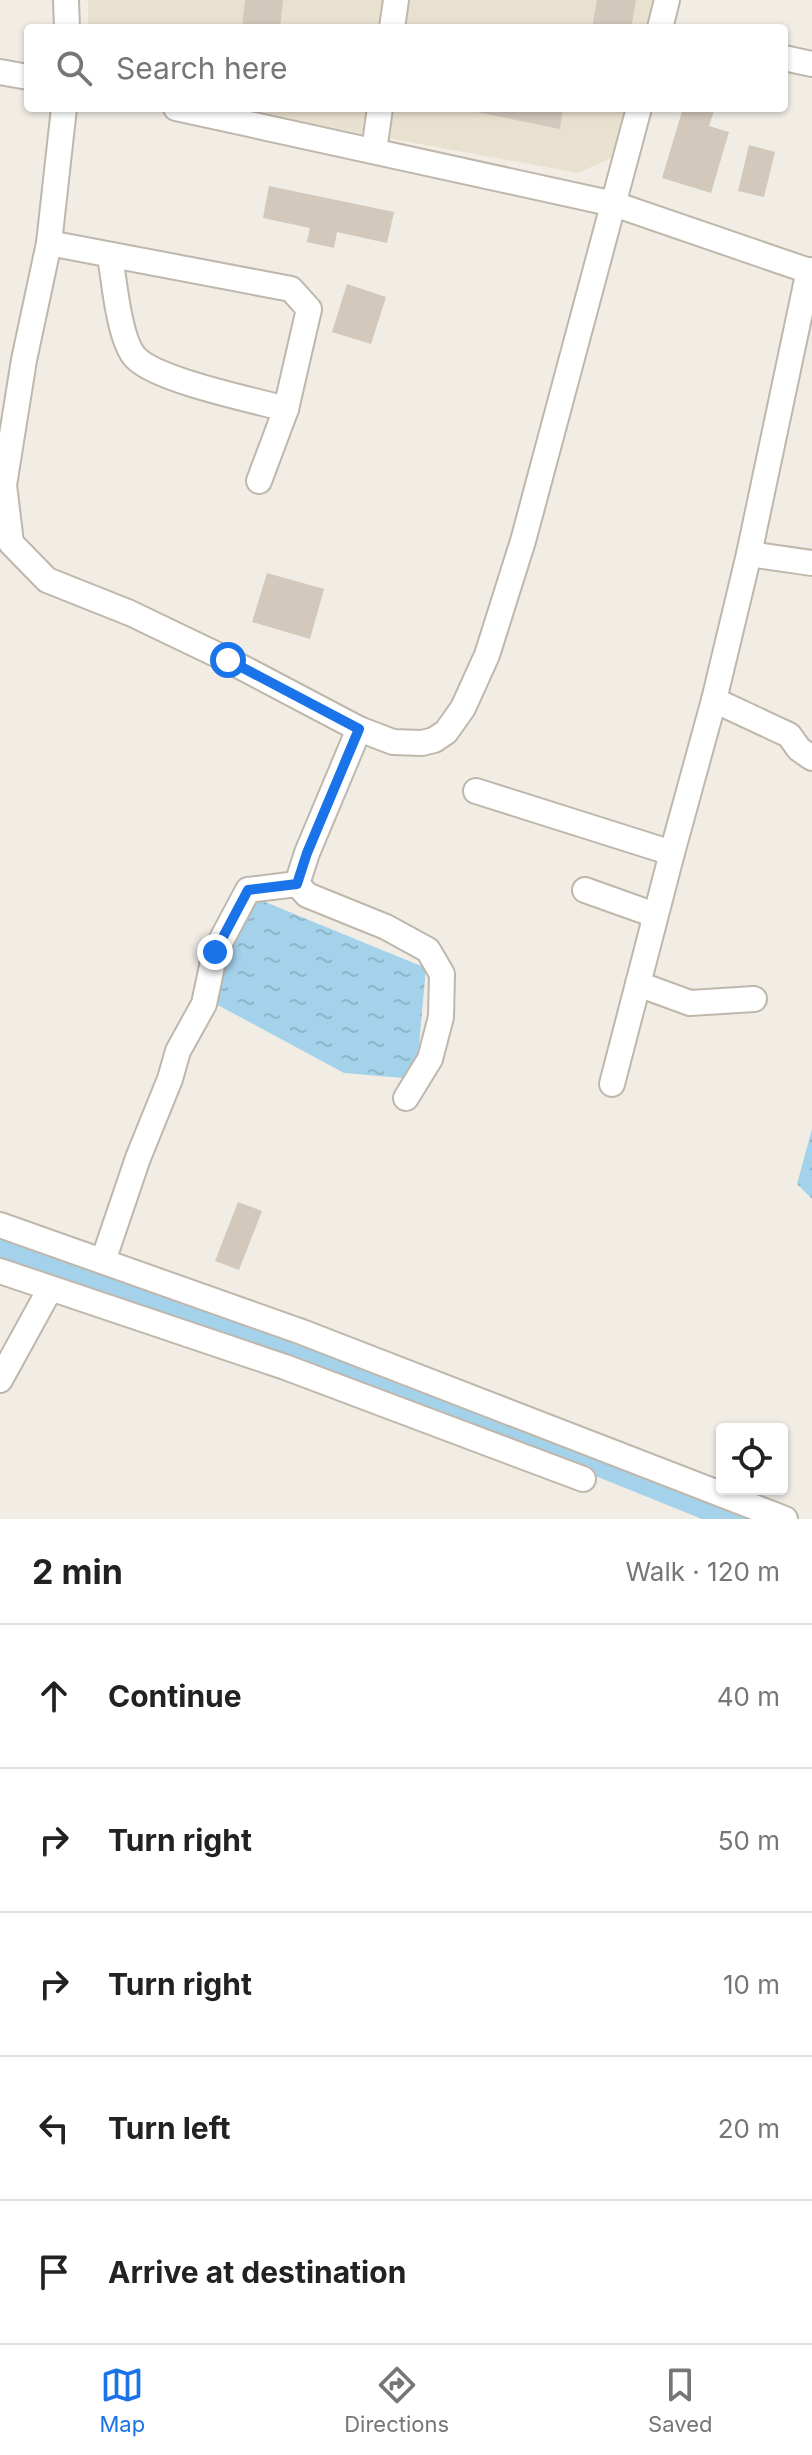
<!DOCTYPE html>
<html lang="en">
<head>
<meta charset="utf-8">
<style>
	body { margin:0; font-family:Inter,sans-serif; background:#f6f6f6; color:#222 }
	.controls { position:absolute; right:24px; bottom:24px; display:grid; overflow:hidden; border-radius:8px; box-shadow:0 2px 6px #0004 }
	.controls button { width:72px; height:72px; display:grid; place-items:center; padding:0; border:0; border-bottom:2px solid #e0e0e0; background:#fff; color:#222; font:40px sans-serif }
	.stop { position:absolute; width:24px; height:24px; margin:-18px; border:6px solid #1a73e8; border-radius:50%; background:#fff }
	.stop.end { background:#1a73e8; border-color:#fff; box-shadow:0 2px 8px #0008 }
	.list { margin:0; padding:0; list-style:none }
	h2 { display:flex; justify-content:space-between; align-items:center; height:104px; margin:0; padding:0 32px; font-size:34px }
	h2 small { font-size:26px; font-weight:400; color:#767676 }
	.list li { display:grid; grid-template-columns:52px 1fr auto; gap:24px; align-items:center; box-sizing:border-box; height:144px; padding:0 32px; border-top:2px solid #e0e0e0 }
	.list b { display:block; font-size:30px; white-space:nowrap }
	.list em { font-size:26px; font-style:normal; color:#767676 }
	.icon { flex:none; width:44px; height:44px; fill:none; stroke:currentColor; stroke-width:2; stroke-linecap:round; stroke-linejoin:round }
	.map { position:relative; flex:none; width:812px; height:1519px; overflow:hidden }
	.search { position:absolute; background:#fff; box-shadow:0 2px 6px #0004; left:24px; right:24px; top:24px; height:88px; display:flex; align-items:center; gap:20px; box-sizing:border-box; padding:0 28px; border-radius:8px; color:#767676; font-size:30px }
	.sheet { height:824px; background:#fff }
	nav { display:flex; justify-content:space-around; align-items:center; box-sizing:border-box; height:112px; border-top:2px solid #e0e0e0; background:#fff; font-size:22px; color:#767676 }
	nav a { display:grid; justify-items:center; gap:4px }
	nav .on { color:#1a73e8 }
	.map>svg:first-child { display:block }
	.education { fill:#e9e1cf }
	.water { fill:url(#water-ripples) }
	.lines { fill:none; stroke-linecap:round; stroke-linejoin:round }
	.canal { stroke:#a4d2eb; stroke-width:24 }
	.building { fill:#d2c8bb }
	.minor-casing { stroke:#bfb7ab; stroke-width:28 }
	.minor { stroke:#fff; stroke-width:24 }
	.route { stroke:#1a73e8; stroke-width:10 }
</style>
</head>
<body>
<div class="map">
<svg width="812" height="1519" viewBox="0 0 812 1519">
	<defs>
		<pattern id="water-ripples" width="26" height="14" patternUnits="userSpaceOnUse" patternTransform="scale(2)"><rect width="26" height="14" fill="#a4d2eb"/><path d="M2 4q2-2 4 0t4 0M15 11q2-2 4 0t4 0" fill="none" stroke="#8eb5ca"/></pattern>
	</defs>
	<rect width="100%" height="100%" fill="#f1ede5"/>
	<g class="education">
		<path d="M88 0H656L649 28H88Z"/>
		<path d="M226 108H629L617 155 578 173Z"/>
	</g>
	<g class="water">
		<path d="M248 895 426 968 416 1079 344 1073 214 1003Z"/>
		<path d="M812 1129V1199L797 1184Z"/>
	</g>
	<g class="lines">
		<path class="canal" d="M0 1245 531 1437 734 1519"/>
	</g>
	<g class="building">
		<path d="M245 0H283L280 28H242Z"/>
		<path d="M597 0H636L631 28H592Z"/>
		<path d="M457 108H563L560 129Z"/>
		<path d="M683 108H715L709 126 729 132 711 193 662 178Z"/>
		<path d="M749 145 775 152 764 197 738 191Z"/>
		<path d="M269 186 394 212 387 243 337 232 334 248 307 242 310 228 263 218Z"/>
		<path d="M347 284 386 297 371 344 332 332Z"/>
		<path d="M267 573 324 589 310 639 252 622Z"/>
		<path d="M238 1202 262 1211 239 1270 215 1261Z"/>
	</g>
	<g class="lines">
		<g class="minor-casing">
			<g id="minor">
				<path d="M66 0 67 28"/>
				<path d="M392 28 396 0"/>
				<path d="M660 28 667 0"/>
				<path d="M784 58 812 64"/>
				<path d="M0 72 28 77"/>
				<path d="M64 108 49 243 24 360 4 485 11 543 47 580 130 613 228 660 359 729 393 742 422 743 434 740 446 732 463 708 487 655 523 541 639 108"/>
				<path d="M176 108 614 204 812 272"/>
				<path d="M374 151 380 108"/>
				<path d="M49 243 291 289 309 309 286 409 259 481"/>
				<path d="M110 255C114 280 119 339 135 357 155 380 253 400 286 409"/>
				<path d="M749 554 812 563"/>
				<path d="M714 700 789 735 799 749 812 758"/>
				<path d="M359 729 307 853 297 884 307 895 386 927 428 950 442 974 441 1017 430 1059 406 1098"/>
				<path d="M476 791 672 853"/>
				<path d="M585 890 655 915"/>
				<path d="M638 984 690 1003 754 999"/>
				<path d="M612 1084 672 853 714 700 749 554 809 270"/>
				<path d="M0 1225 302 1332 785 1519"/>
				<path d="M103 1261 138 1158 170 1079 178 1051 204 1004 215 952 248 890 297 884"/>
				<path d="M0 1271 285 1367 583 1479"/>
				<path d="M0 1380 50 1289"/>
			</g>
		</g>
		<use href="#minor" class="minor"/>
	</g>
	<g class="lines">
		<path class="route" d="M215 952 248 890 297 884 307 853 359 729 228 660"/>
	</g>
</svg>
<div class="controls">
<button><svg class="icon" aria-label="locate" viewBox="0 0 24 24"><circle cx="12" cy="12" r="6"/><path d="M12 2v4M12 18v4M2 12h4M18 12h4"/></svg></button>
</div>
<div class="stop" style="left:228px;top:660px"></div>
<div class="stop end" style="left:215px;top:952px"></div>
<div class="search"><svg class="icon" aria-label="search" viewBox="0 0 24 24"><circle cx="10" cy="10" r="6"/><path d="M15 15l6 6"/></svg>Search here</div>
</div>
<section class="sheet">
<h2>2 min<small>Walk · 120 m</small></h2>
<ul class="list">
<li><svg class="icon" aria-label="ahead" viewBox="0 0 24 24"><path d="M12 20V5M6 11l6-6 6 6"/></svg><div><b>Continue</b></div><em>40 m</em></li>
<li><svg class="icon" aria-label="right" viewBox="0 0 24 24"><path d="M7 20v-9h11M14 6l5 5-5 5"/></svg><div><b>Turn right</b></div><em>50 m</em></li>
<li><svg class="icon" aria-label="right" viewBox="0 0 24 24"><path d="M7 20v-9h11M14 6l5 5-5 5"/></svg><div><b>Turn right</b></div><em>10 m</em></li>
<li><svg class="icon" aria-label="left" viewBox="0 0 24 24"><path d="M17 20v-9H6M10 6l-5 5 5 5"/></svg><div><b>Turn left</b></div><em>20 m</em></li>
<li><svg class="icon" aria-label="arrive" viewBox="0 0 24 24"><path d="M6 21V4h12l-3 4 3 4H6"/></svg><div><b>Arrive at destination</b></div></li>
</ul>
</section>
<nav>
<a class="on"><svg class="icon" aria-label="map" viewBox="0 0 24 24"><path d="M3 6l6-2 6 2 6-2v14l-6 2-6-2-6 2zM9 4v14M15 6v14"/></svg>Map</a>
<a><svg class="icon" aria-label="directions" viewBox="0 0 24 24"><path d="M12 3l9 9-9 9-9-9zM9 14v-3h6M13 9l2 2-2 2"/></svg>Directions</a>
<a><svg class="icon" aria-label="saved" viewBox="0 0 24 24"><path d="M7 4h10v16l-5-4-5 4z"/></svg>Saved</a>
</nav>
</body>
</html>
